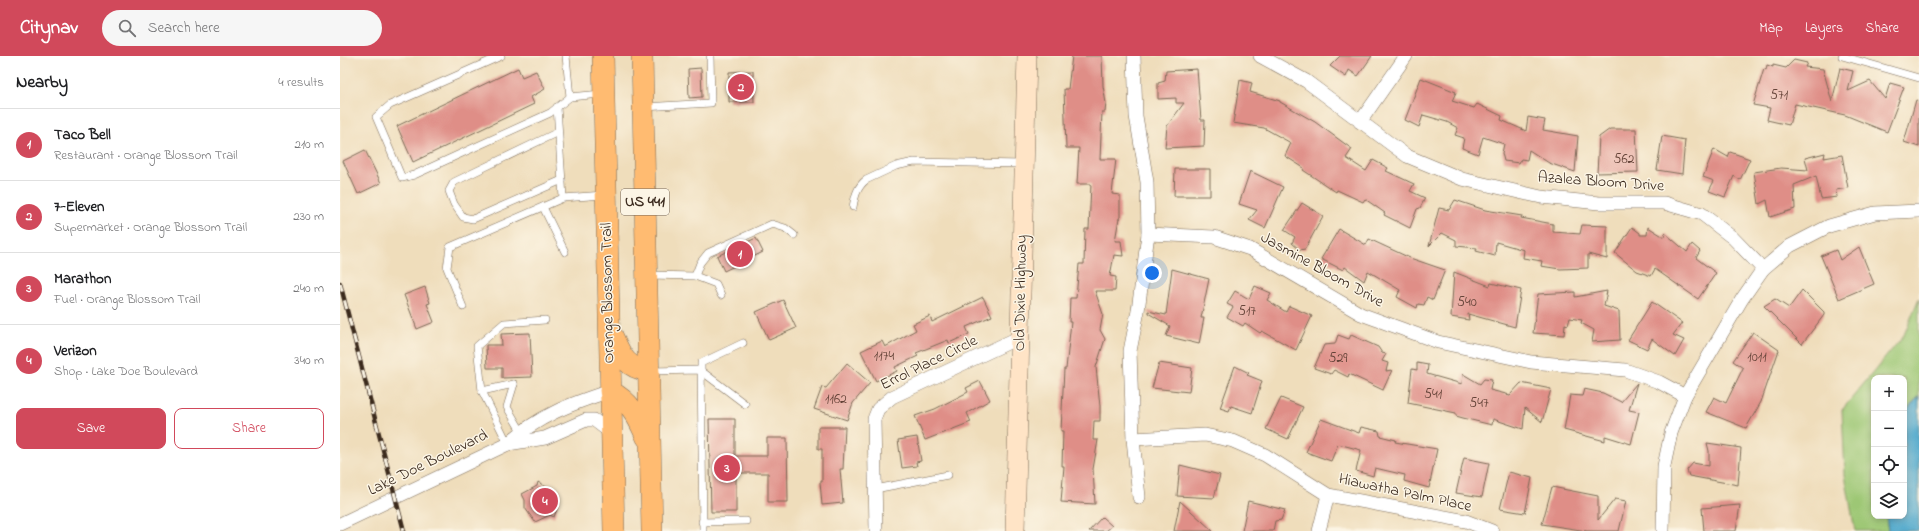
<!DOCTYPE html>
<html lang="en">
<head>
<meta charset="utf-8">
<style>
	body { margin:0; font-family:"Indie Flower",sans-serif; background:#f6f6f6; color:#202124 }
	.controls { position:absolute; right:12px; bottom:12px; display:grid; overflow:hidden; border-radius:8px; box-shadow:0 2px 6px #0003 }
	.controls button { width:36px; height:36px; display:grid; place-items:center; padding:0; border:0; border-bottom:1px solid #e0e0e0; background:#fff; color:#202124; font:20px sans-serif }
	.you { position:absolute; left:812px; top:217px; width:14px; height:14px; margin:-10px; border:3px solid #fff; border-radius:50%; background:#1a73e8; box-shadow:0 0 0 6px #1a73e833 }
	.badge { display:grid; place-items:center; width:26px; height:26px; border-radius:50%; background:#d1495b; color:#fff; font-size:13px; font-weight:700 }
	.pin { position:absolute; translate:-50% -50%; border:2px solid #fff; box-shadow:0 1px 4px #0006 }
	.list { margin:0; padding:0; list-style:none }
	h2 { display:flex; justify-content:space-between; align-items:center; height:52px; margin:0; padding:0 16px; font-size:17px }
	h2 small { font-size:13px; font-weight:400; color:#757577 }
	.list li { display:grid; grid-template-columns:26px 1fr auto; gap:12px; align-items:center; box-sizing:border-box; height:72px; padding:0 16px; border-top:1px solid #e0e0e0 }
	.list b { display:block; font-size:15px; white-space:nowrap }
	.list p { margin:0; font-size:13px; white-space:nowrap; color:#757577 }
	.list em { font-size:13px; font-style:normal; color:#757577 }
	.actions { display:flex; gap:8px; padding:12px 16px }
	.actions a { flex:1; padding:9px 0; border:1px solid #d1495b; border-radius:8px; text-align:center; font-size:14px; color:#d1495b }
	.actions .main { background:#d1495b; color:#fff }
	.icon { flex:none; width:22px; height:22px; fill:none; stroke:currentColor; stroke-width:2; stroke-linecap:round; stroke-linejoin:round }
	.map { position:relative; flex:none; width:1579px; height:475px; overflow:hidden }
	header { display:flex; align-items:center; gap:24px; box-sizing:border-box; height:56px; padding:0 20px; background:#d1495b; color:#fff }
	header strong { font-size:19px }
	nav { display:flex; gap:22px; margin-inline-start:auto; font-size:14px }
	.search { width:280px; height:36px; background:#f6f6f6; display:flex; align-items:center; gap:10px; box-sizing:border-box; padding:0 14px; border-radius:22px; color:#757577; font-size:15px }
	main { display:flex }
	aside { flex:1; background:#fff }
	.map>svg:first-child { display:block }
	.green { fill:#9dc774; stroke:#6c7849 }
	.water { fill:#4fa8cc; stroke:#456975 }
	.building { fill:#df8e87 }
	.lines { fill:none; stroke-linecap:round; stroke-linejoin:round }
	.lane-casing { stroke:#7a6955; stroke-width:8 }
	.street-casing { stroke:#7a6955; stroke-width:14 }
	.secondary-casing { stroke:#7a6955; stroke-width:20 }
	.primary-casing { stroke:#7a6955; stroke-width:22 }
	.lane { stroke:#fff; stroke-width:7 }
	.street { stroke:#fff; stroke-width:13 }
	.secondary { stroke:#ffe4c6; stroke-width:19 }
	.primary { stroke:#ffbb71; stroke-width:21 }
	.rail-casing { stroke:#3b2a1e; stroke-width:4.5 }
	.rail { stroke:#fcf5e5; stroke-width:3; stroke-dasharray:9; stroke-linecap:butt }
	.labels { text-anchor:middle; dominant-baseline:central; stroke-width:3; stroke-linejoin:round; paint-order:stroke }
	.number-label { font-size:14px; fill:#644338 }
	.shield { fill:#fcf5e5; stroke:#75675a; stroke-width:1 }
	.shield-label { font-size:15px; font-weight:bold; fill:#3b2a1e }
	.street-label { font-size:16px; fill:#3b2a1e; stroke:#fcf5e5 }
</style>
</head>
<body>
<header>
<strong>Citynav</strong>
<div class="search"><svg class="icon" aria-label="search" viewBox="0 0 24 24"><circle cx="10" cy="10" r="6"/><path d="M15 15l6 6"/></svg>Search here</div>
<nav><a>Map</a><a>Layers</a><a>Share</a></nav>
</header>
<main>
<aside>
<h2>Nearby<small>4 results</small></h2>
<ul class="list">
<li><span class="badge">1</span><div><b>Taco Bell</b><p>Restaurant · Orange Blossom Trail</p></div><em>210 m</em></li>
<li><span class="badge">2</span><div><b>7-Eleven</b><p>Supermarket · Orange Blossom Trail</p></div><em>230 m</em></li>
<li><span class="badge">3</span><div><b>Marathon</b><p>Fuel · Orange Blossom Trail</p></div><em>240 m</em></li>
<li><span class="badge">4</span><div><b>Verizon</b><p>Shop · Lake Doe Boulevard</p></div><em>340 m</em></li>
</ul>
<div class="actions"><a class="main">Save</a><a>Share</a></div>
</aside>
<div class="map">
<svg width="1579" height="475" viewBox="0 0 1579 475">
	<rect width="100%" height="100%" fill="#fcf5e5"/>
	<filter id="ink" filterUnits="userSpaceOnUse"><feTurbulence type="fractalNoise" baseFrequency=".025" numOctaves="2"/><feDisplacementMap in="SourceGraphic" scale="8" xChannelSelector="R" yChannelSelector="G"/><feConvolveMatrix kernelMatrix="1 2 1 2 8 2 1 2 1" color-interpolation-filters="sRGB"/></filter>
	<filter id="wash" filterUnits="userSpaceOnUse"><feTurbulence type="fractalNoise" baseFrequency=".012" numOctaves="4" result="noise"/><feDisplacementMap in="SourceGraphic" scale="16" xChannelSelector="R" yChannelSelector="G"/><feGaussianBlur stdDeviation="0.9" result="paint"/><feColorMatrix in="noise" values="0 0 0 0 0 0 0 0 0 0 0 0 0 0 0 0 0 1.4 0 .05"/><feComposite in="paint" operator="in"/></filter>
	<g filter="url(#wash)">
		<rect width="100%" height="100%" fill="#efddbb"/>
		<path class="green" d="M1579 242V340L1568 353 1564 369V322H1534V460H1546L1548 475H1515L1505 419 1502 354 1564 279Z"/>
		<path class="water" d="M1579 340V475H1548L1546 460H1564V369L1568 353Z"/>
		<g id="blocks">
			<g class="building">
				<path d="M732 0H762L763 30 766 47 765 56H762L760 103H776L772 138 780 139V162H779L775 185H781L783 200 774 199 770 220 776 221 775 235H755L763 258 760 274 765 283 756 311 760 350V365H754L753 384H758L753 413 755 448 721 446 724 410H722L723 375H721L724 313H726L731 266H729L730 242H736L739 208H744L745 173H749L751 128H737L739 92H726L724 33H728Z"/>
				<path d="M1000 0H1032L1018 20 1009 14 1006 21 990 10Z"/>
				<path d="M1454 4 1467 7 1465 11 1483 13 1492 46 1500 12 1513 15 1508 35 1530 25 1545 43 1550 27 1564 31 1547 76 1505 59 1455 48 1449 69 1427 64 1430 52 1413 49 1424 13 1426 14 1427 9 1433 11V9L1446 12Z"/>
				<path d="M178 12 182 21 196 15 205 33 191 41 194 48 73 106 57 70Z"/>
				<path d="M361 12 362 41 349 42 348 13Z"/>
				<path d="M857 13 861 64H865L864 90 825 92 827 70 844 47H836V42L818 43V27L825 25 826 15Z"/>
				<path d="M413 15 414 46H389V16Z"/>
				<path d="M1081 22 1116 36 1112 45 1134 52 1137 48 1162 60 1161 64 1186 75 1188 61 1205 64 1203 74 1238 80 1235 116 1209 107 1189 94 1187 104 1181 103 1179 107 1164 105 1162 97 1164 88 1143 81 1138 98 1122 92 1124 82 1115 79 1118 72 1107 66 1083 59 1079 71 1065 64Z"/>
				<path d="M900 24 912 27 910 36 940 45V46L975 66 1012 93 1006 102 1026 115 1033 104 1048 112 1046 115 1074 128 1070 135 1085 142 1080 152 1077 153 1070 172 1044 159 1045 157 1025 143 1023 146 997 134 996 136 963 114 964 112 945 100 951 87 924 72 893 67Z"/>
				<path d="M1576 44 1579 45V91L1564 86Z"/>
				<path d="M1270 73H1296L1298 116 1257 117 1259 81Z"/>
				<path d="M1322 80 1345 84 1342 118 1317 114Z"/>
				<path d="M1374 93 1388 101 1390 96 1410 103 1400 124 1394 120 1385 141 1369 135 1374 125 1363 121Z"/>
				<path d="M25 94 41 127 18 138 3 105Z"/>
				<path d="M1485 97 1484 102 1502 99 1508 132 1496 134 1497 141 1481 143 1476 120 1454 129 1455 153 1430 161 1427 144 1419 148 1414 116 1441 112 1468 114 1465 102Z"/>
				<path d="M835 113H870V140H834Z"/>
				<path d="M910 115 943 131 925 172 909 164 917 154 899 148Z"/>
				<path d="M1115 144 1145 154 1182 160 1181 162 1213 168V176L1240 178 1242 169 1267 170V203L1248 198V212L1220 213 1201 210 1202 205 1183 202 1184 194 1156 186 1155 200 1136 195 1137 192 1116 190V184L1102 177 1089 190 1099 152 1109 154Z"/>
				<path d="M962 147 983 160 965 193 960 194 952 187 955 181 944 174Z"/>
				<path d="M1292 171 1300 177V179H1307L1308 171 1324 181 1325 177 1347 196 1352 188 1360 195 1356 202 1376 217 1358 243 1315 213 1311 220 1297 215 1275 197Z"/>
				<path d="M999 173 1026 189 1029 183 1070 202 1105 214 1093 244 1087 241 1084 249 1078 248 1077 252 1057 241 1060 234 1028 215 1024 225 1005 211 1003 214 981 203Z"/>
				<path d="M416 182 423 196 384 215 377 200Z"/>
				<path d="M1519 191 1534 228 1499 243 1481 200 1496 194 1500 204Z"/>
				<path d="M832 213 869 223 861 262H864L859 288 826 280 830 270 808 257V255L826 259Z"/>
				<path d="M1114 216 1150 230 1151 227 1181 234 1175 271 1128 258 1129 264 1111 261Z"/>
				<path d="M915 230 931 237 927 244 946 256 949 250 972 260 956 294 922 275 920 277 905 267 903 270 887 261 893 251 887 248 895 235 909 243Z"/>
				<path d="M85 231 90 247 87 248 94 266 77 273 64 239Z"/>
				<path d="M1462 234 1484 256V259L1462 288 1424 250 1435 243 1449 252Z"/>
				<path d="M1267 235 1264 250 1279 255 1280 284 1252 286 1254 274 1241 267 1242 264 1230 262 1228 269 1225 268 1224 279 1193 277 1198 238 1235 236V241Z"/>
				<path d="M643 241 652 260 626 271 629 278 609 287 608 284 576 297 578 300 555 311 557 315 536 325 521 295 542 285 545 291 576 274 573 268 590 260 592 266Z"/>
				<path d="M443 244 456 272 429 284 416 256Z"/>
				<path d="M1312 246 1342 267 1333 279 1344 284 1335 300 1312 283 1307 293 1288 284Z"/>
				<path d="M1413 276 1439 294 1421 346 1406 372 1366 356 1374 341 1386 347 1403 312 1393 305Z"/>
				<path d="M190 277 192 321 162 322V312H147L146 289H162L161 278Z"/>
				<path d="M998 279 1009 283 1011 279 1038 291 1042 297 1046 298 1042 305 1048 307 1046 315 1052 314 1043 334 1009 318 1008 321 994 314 991 318 974 312 984 289 995 288Z"/>
				<path d="M507 307 530 327 513 347 507 364 474 353 482 331 486 332Z"/>
				<path d="M819 307 852 312 849 336 812 332Z"/>
				<path d="M1077 307 1088 309 1087 318 1122 328 1123 318 1140 328 1144 323 1152 324 1150 334 1170 339 1181 327 1211 333 1202 366 1185 352 1183 373 1153 363 1152 369 1123 362 1116 360V357L1068 347 1072 313 1077 314Z"/>
				<path d="M895 310 909 317 907 319 922 325 912 357 891 350 889 355 880 352Z"/>
				<path d="M640 325 650 344 627 357 631 366 585 384 575 360 595 353 628 336 626 332Z"/>
				<path d="M1297 327 1289 354 1299 356 1291 388 1265 380V385L1224 374 1230 339 1242 340 1244 333 1263 337 1281 346Z"/>
				<path d="M941 342 963 351 948 383 926 373Z"/>
				<path d="M369 363H395V400H427V382H447L448 446H428V417H396V456H371Z"/>
				<path d="M981 363 1019 377 1021 371 1039 375 1040 380 1056 384 1055 386 1097 393 1089 432 1064 425 1065 419 1035 412 1033 420 1016 415 1021 394 998 388 991 405 966 396Z"/>
				<path d="M478 371H505L503 413H500L503 447 482 449 480 426H482V393H478Z"/>
				<path d="M577 381 581 405 576 406 577 410 562 412 558 384Z"/>
				<path d="M1367 387 1401 392 1398 429 1349 420 1347 414 1353 407 1369 410V395Z"/>
				<path d="M1124 402 1149 407 1142 441 1116 437Z"/>
				<path d="M840 409 880 419 874 442 837 440Z"/>
				<path d="M1169 416 1192 422 1185 457 1160 453Z"/>
				<path d="M198 426 211 434 217 445V453L214 461 210 459 195 466 185 452V444L182 438 197 430Z"/>
				<path d="M1212 431 1258 440V464L1275 443 1286 445 1279 475H1247L1202 468Z"/>
				<path d="M840 445 873 475H834Z"/>
				<path d="M908 445 945 454 941 464 935 465 933 475H902Z"/>
				<path d="M1400 449 1396 475H1364L1362 452Z"/>
				<path d="M762 461 772 470 766 475H749Z"/>
			</g>
		</g>
	</g>
	<g filter="url(#ink)">
		<use href="#blocks" fill-opacity="0" stroke="#7a6955" stroke-width="1"/>
		<g class="lines">
			<g class="lane-casing">
				<g id="lane">
					<path d="M161 0 50 49 36 61 62 122 74 119 210 57 230 41 261 38"/>
					<path d="M226 0 230 41"/>
					<path d="M1502 0 1579 22"/>
					<path d="M217 51 223 142"/>
					<path d="M304 51 371 47 370 0"/>
					<path d="M218 76 114 126 109 135 114 148 123 161 133 163 222 124"/>
					<path d="M203 151 225 196"/>
					<path d="M513 151C515 140 517 131 526 124L556 110 574 106 683 108"/>
					<path d="M309 219 355 220 376 228 381 239"/>
					<path d="M355 220 360 207 368 197 432 168 445 172 454 179"/>
					<path d="M123 251 107 212 110 191 223 142 264 139"/>
					<path d="M311 315 360 314 405 348"/>
					<path d="M174 328 167 351 181 375"/>
					<path d="M142 335 174 328"/>
					<path d="M168 388 142 335 137 290 164 267 205 264"/>
					<path d="M535 433 608 419"/>
					<path d="M362 466 406 465"/>
					<path d="M363 475 361 307 403 287"/>
				</g>
			</g>
			<g class="street-casing">
				<g id="street">
					<path d="M794 0 796 60 807 126 808 178 798 255 790 295 793 383 799 441"/>
					<path d="M920 0 966 25 1067 100 1122 123 1201 141 1259 147H1324L1362 158 1393 182 1423 213"/>
					<path d="M1020 66 1066 0"/>
					<path d="M808 178 874 181 910 193 1021 258 1098 286 1191 306 1285 314 1319 326 1345 340"/>
					<path d="M793 383 865 379 893 385 925 399 988 439 1126 465 1152 475"/>
					<path d="M168 388C197 360 233 347 270 335"/>
					<path d="M0 468 168 388 205 382 246 364H254L266 373 271 382"/>
					<path d="M536 475 534 363 538 353 552 341 680 281"/>
					<path d="M979 475 988 439"/>
					<path d="M1323 475 1324 410 1331 377 1345 340 1402 243 1423 213 1450 190 1489 170 1535 157 1579 155"/>
				</g>
			</g>
			<g class="secondary-casing">
				<path id="secondary" d="M675 475 687 0"/>
			</g>
			<g class="primary-casing">
				<g id="primary">
					<path d="M263 0 274 475"/>
					<path d="M302 0 312 475"/>
					<path d="M272 279C281 299 285 312 309 315"/>
					<path d="M270 335C292 347 297 360 307 382"/>
				</g>
			</g>
			<use href="#lane" class="lane"/>
			<use href="#street" class="street"/>
			<use href="#secondary" class="secondary"/>
			<use href="#primary" class="primary"/>
			<g class="rail-casing">
				<path id="rail" d="M0 227 64 475"/>
			</g>
			<use href="#rail" class="rail"/>
		</g>
	</g>
	<g class="labels">
		<g class="number-label">
			<text x="1439" y="39">571</text>
			<text x="1284" y="103">562</text>
			<text x="1127" y="246">540</text>
			<text x="907" y="255">517</text>
			<text x="544" y="300">1174</text>
			<text x="1417" y="301">1011</text>
			<text x="998" y="302">529</text>
			<text x="1093" y="338">541</text>
			<text x="496" y="343">1162</text>
			<text x="1139" y="347">547</text>
		</g>
		<rect class="shield" x="281" y="133" width="48" height="26" rx="3"/>
		<g class="shield-label">
			<text x="305" y="146">US 441</text>
		</g>
		<g class="street-label">
			<text transform="translate(1261 126) rotate(4)">Azalea Bloom Drive</text>
			<text transform="translate(982 214) rotate(29)">Jasmine Bloom Drive</text>
			<text transform="translate(268 237) rotate(-91)">Orange Blossom Trail</text>
			<text transform="translate(681 237) rotate(-89)">Old Dixie Highway</text>
			<text transform="translate(589 307) rotate(-26)">Errol Place Circle</text>
			<text transform="translate(88 407) rotate(-26)">Lake Doe Boulevard</text>
			<text transform="translate(1065 437) rotate(12)">Hiawatha Palm Place</text>
		</g>
	</g>
</svg>
<div class="controls">
<button>+</button>
<button>−</button>
<button><svg class="icon" aria-label="locate" viewBox="0 0 24 24"><circle cx="12" cy="12" r="6"/><path d="M12 2v4M12 18v4M2 12h4M18 12h4"/></svg></button>
<button><svg class="icon" aria-label="layers" viewBox="0 0 24 24"><path d="M12 4l9 5-9 5-9-5zM3 14l9 5 9-5"/></svg></button>
</div>
<div class="you"></div>
<div class="pin badge" style="left:400px;top:198px">1</div>
<div class="pin badge" style="left:401px;top:31px">2</div>
<div class="pin badge" style="left:387px;top:412px">3</div>
<div class="pin badge" style="left:205px;top:445px">4</div>
</div>
</main>
</body>
</html>
